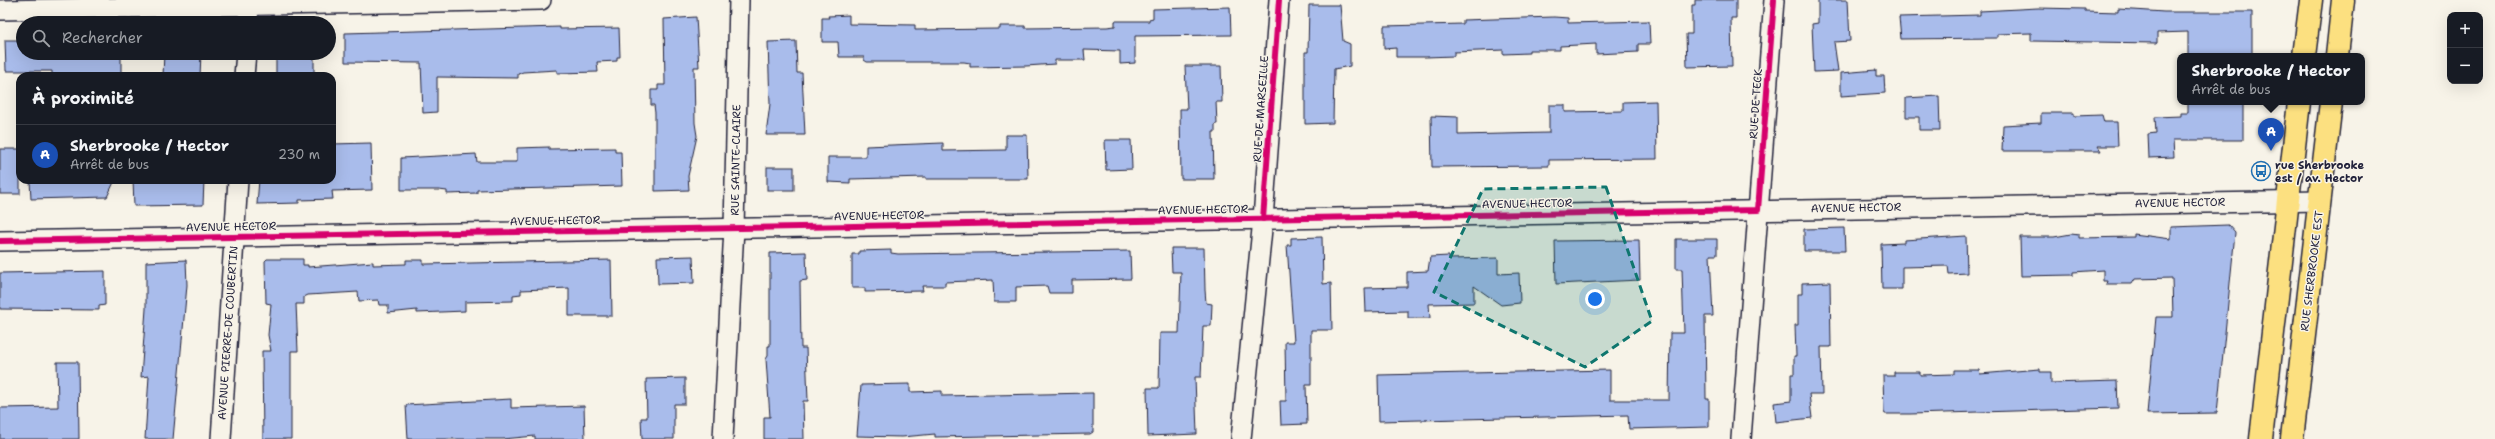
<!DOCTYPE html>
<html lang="fr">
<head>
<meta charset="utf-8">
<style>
	body { margin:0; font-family:"Shantell Sans",sans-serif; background:#242831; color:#f1f3f6 }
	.controls { position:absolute; right:12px; top:12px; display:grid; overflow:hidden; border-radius:8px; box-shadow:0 4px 16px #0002 }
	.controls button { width:36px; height:36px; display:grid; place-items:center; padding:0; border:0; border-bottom:1px solid #363941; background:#171b24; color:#f1f3f6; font:20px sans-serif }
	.you { position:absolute; left:1595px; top:299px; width:14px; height:14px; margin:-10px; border:3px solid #fff; border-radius:50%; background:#1a73e8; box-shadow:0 0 0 6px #1a73e833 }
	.badge { display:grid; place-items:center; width:26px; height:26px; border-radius:50%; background:#d93025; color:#fff; font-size:13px; font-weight:700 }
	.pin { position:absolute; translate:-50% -33px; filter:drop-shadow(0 1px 2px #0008) }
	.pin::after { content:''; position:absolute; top:21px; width:14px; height:12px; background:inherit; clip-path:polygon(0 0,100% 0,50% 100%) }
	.popup { position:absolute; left:2177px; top:53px; width:188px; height:52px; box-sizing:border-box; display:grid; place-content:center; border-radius:8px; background:#171b24; filter:drop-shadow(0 1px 3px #0005); font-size:13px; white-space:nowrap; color:#9ea1a6 }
	.popup b { font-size:15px; color:#f1f3f6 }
	.popup::after { content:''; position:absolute; left:50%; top:100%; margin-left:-8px; border:8px solid transparent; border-top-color:#171b24 }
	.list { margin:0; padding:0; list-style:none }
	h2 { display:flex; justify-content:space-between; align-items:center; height:52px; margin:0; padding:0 16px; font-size:17px }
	h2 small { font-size:13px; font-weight:400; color:#9ea1a6 }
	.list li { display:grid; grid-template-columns:26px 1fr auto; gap:12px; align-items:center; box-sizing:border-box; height:60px; padding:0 16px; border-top:1px solid #363941 }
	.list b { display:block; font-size:15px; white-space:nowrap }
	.list p { margin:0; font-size:13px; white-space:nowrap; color:#9ea1a6 }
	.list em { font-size:13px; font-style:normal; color:#9ea1a6 }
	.icon { flex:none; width:22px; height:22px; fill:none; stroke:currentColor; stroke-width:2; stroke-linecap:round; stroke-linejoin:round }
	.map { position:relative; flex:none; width:2495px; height:439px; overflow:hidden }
	.search { position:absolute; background:#171b24; box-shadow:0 4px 16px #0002; left:16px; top:16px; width:320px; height:44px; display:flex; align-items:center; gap:10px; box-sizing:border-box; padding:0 14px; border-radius:22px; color:#9ea1a6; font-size:15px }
	.panel { position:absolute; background:#171b24; box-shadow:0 4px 16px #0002; left:16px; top:72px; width:320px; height:112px; border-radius:12px }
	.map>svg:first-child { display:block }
	.building { fill:#a9bceb; stroke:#22223b }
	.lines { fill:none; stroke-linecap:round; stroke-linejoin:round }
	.minor-casing { stroke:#22223b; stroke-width:22 }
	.primary-casing { stroke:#22223b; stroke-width:25 }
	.minor { stroke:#f7f3e8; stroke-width:19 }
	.primary { stroke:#fce080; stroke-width:22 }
	.cycleway-casing { stroke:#f7f3e8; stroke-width:8 }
	.cycleway { stroke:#d6006c; stroke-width:6 }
	.marked { fill:#0f766e; fill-opacity:0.2; stroke:#0f766e; stroke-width:3; stroke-dasharray:8 5; stroke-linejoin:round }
	.labels { text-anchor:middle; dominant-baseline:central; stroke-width:3; stroke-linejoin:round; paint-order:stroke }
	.street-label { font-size:11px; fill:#22223b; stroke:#f7f3e8 }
	.poi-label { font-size:11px; font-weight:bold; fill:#22223b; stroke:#f7f3e8; text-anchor:start }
</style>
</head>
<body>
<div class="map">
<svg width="2495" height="439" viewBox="0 0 2495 439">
	<rect width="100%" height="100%" fill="#f7f3e8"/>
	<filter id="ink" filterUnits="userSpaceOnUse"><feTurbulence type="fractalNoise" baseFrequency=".025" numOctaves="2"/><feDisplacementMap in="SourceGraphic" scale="8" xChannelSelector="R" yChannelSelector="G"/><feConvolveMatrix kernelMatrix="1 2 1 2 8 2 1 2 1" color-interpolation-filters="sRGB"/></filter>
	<g filter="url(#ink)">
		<g class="building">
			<path d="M1695 0H1736V18H1731L1732 66 1687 67 1686 34H1692V5H1695Z"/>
			<path d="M1818 0H1848L1850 41 1834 42 1838 71 1814 72 1812 24 1818 23Z"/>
			<path d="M1309 5H1340L1343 41 1350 44V66L1334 69 1333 123 1305 124V52H1308Z"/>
			<path d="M1230 7 1231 35 1135 36V63L1120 64V51L1084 50 1085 60H1055V64L1026 66 970 67V63L964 62H867L864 60V57H839L838 42H822V18H829L828 16 849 15V24L915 25V30L1000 29V26H1025V28L1107 27 1115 26V21H1149V19L1153 18V9Z"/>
			<path d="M2038 8 2085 9V11L2118 12V9L2164 12H2252V56H2188V32L2157 33V43L2031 41V33L1997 34V38L1901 39 1899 17 1980 15V11Z"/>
			<path d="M696 17 699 67H694L695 123 697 136 688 176 689 190 655 191V113L654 105H651V90H658V85H665L664 19Z"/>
			<path d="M1554 17 1568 18V23L1649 21 1650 44H1638V52L1596 54V44L1560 46V50H1529V53L1503 54V50L1454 52V56L1426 57H1396V48L1384 49V26L1463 24V20Z"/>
			<path d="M560 27V29L619 28 620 57H617V61L597 62 598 72 557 73V70L523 72 518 74V78L437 77V112L423 113 421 63 345 62V33Z"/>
			<path d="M5 40H23V53H121V76H52V71H6Z"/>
			<path d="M796 41 797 73H802L805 135H766L770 104 768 42Z"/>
			<path d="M164 53H201L200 76H163Z"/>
			<rect x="276" y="53" width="38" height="23"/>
			<path d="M1185 66H1221L1222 102H1216L1217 124H1215V132H1213L1214 179H1181L1180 109H1187Z"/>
			<path d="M1876 70V76H1884L1885 93 1841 96V73Z"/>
			<path d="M1939 96 1940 130H1919V117H1906V98Z"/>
			<path d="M1656 101 1657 159 1549 160V166L1432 167 1431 116 1458 117V135L1549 133V105H1565V112L1623 111V102Z"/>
			<path d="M2188 102H2243V140H2173L2174 157 2149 158 2148 134 2156 133 2155 117 2181 116V113H2188Z"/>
			<path d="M2041 113H2074V116L2102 115 2104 122H2117L2118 146H2098L2101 151H2002L2003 125 2041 123Z"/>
			<path d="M1006 135H1027L1028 179H926V177L850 179V183L828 182V157H866V146L943 143V151L1006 150Z"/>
			<path d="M1105 140H1131L1132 169 1106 170Z"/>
			<path d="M371 143 372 190 332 191 333 199 299 200V203L257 204 259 180H332V144Z"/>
			<path d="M549 147V149L615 148V152H621L622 186 477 190V193L447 194V191L439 190H401V158L476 154 477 162H517V148Z"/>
			<rect x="0" y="149" width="20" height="45"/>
			<rect x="767" y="167" width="27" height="23"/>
			<path d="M30 180H115L107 197 31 199Z"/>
			<path d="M133 180H204L203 205 134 206Z"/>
			<path d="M2228 225 2235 233 2217 413 2147 414 2156 317H2173L2172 278 2135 279 2132 284H2106L2107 281H2103V270L2073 272V275L2021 276 2020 237H2054L2071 234 2079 235V238L2134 237V234L2171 239V227Z"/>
			<path d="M1844 228 1845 251H1804V229Z"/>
			<path d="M1966 236 1967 273 1949 274 1948 266 1902 267V289H1882L1881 244 1904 243V240Z"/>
			<path d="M1322 237 1323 284 1331 283 1332 330H1311V385H1306L1307 424 1281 425 1280 401H1286L1285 342H1294L1287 245H1291V238Z"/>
			<path d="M1676 239H1717V255H1710L1713 316H1705L1706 399H1709V427L1629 429 1628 415 1379 421 1378 375 1610 370V400H1669L1670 333H1684L1682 269H1676Z"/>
			<path d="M1639 240 1640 280 1556 284 1555 241Z"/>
			<path d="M1171 248H1204L1205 290 1206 303 1212 304 1211 326H1203L1201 377H1195L1197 434 1148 436 1147 388H1159L1160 333H1179L1181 272H1172Z"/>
			<path d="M891 250V253L898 254 1130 251 1131 279 1072 280V293H1049L1047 286 1016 287V302H994L993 280 945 282V286H922L923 291 865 292V288H852V254H859V251Z"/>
			<path d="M806 252 807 280 800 281 801 348H806L808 401H803L804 439H764V417H770L766 359 768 356V346H770V253Z"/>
			<path d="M693 256 694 283 658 284 657 257Z"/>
			<path d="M1449 256V259L1498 258V274L1519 273 1520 303 1501 305 1474 286V303L1429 304 1430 318H1408V311L1366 312 1365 288 1407 287V272L1428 271 1430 257Z"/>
			<path d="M267 259H303V265H308V267L373 262V265L406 264V260H423V264H426L611 260 612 316H569V288L521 290V294L513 295V301L465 302V311L417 313V310L388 313V305H379L378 300 359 301 358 292 308 295 304 297V304H296L298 351H291V439H263L262 351H271L268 335 271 304 266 303 265 261Z"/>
			<path d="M186 260 187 285 173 439H145L149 376 141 377 146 309V262Z"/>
			<path d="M105 271V305L99 306V310L0 309V273Z"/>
			<path d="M1830 282 1831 347H1821L1822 394H1809L1812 418 1776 422 1774 403 1791 401V374H1794V356H1796L1795 325H1798V294H1802V283Z"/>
			<path d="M57 362H78L79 439H0V408L58 407Z"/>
			<path d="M2040 369V372H2051V383L2117 381 2118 408 1910 414H1885L1884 412 1883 376H1894V372H1920V375L1954 374V370H1979L1980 374Z"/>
			<path d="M685 378V404H674V439H642L641 418H647L646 379Z"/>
			<path d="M910 384V392L942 391V396L1093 393V432L1090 434 935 437V434L902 437 857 436 861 385Z"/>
			<path d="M511 399V408L584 406 585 439H535V436L503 439H408L406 405Z"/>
		</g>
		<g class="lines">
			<g class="minor-casing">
				<g id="minor">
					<path d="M0 10 541 0"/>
					<path d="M248 23 249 0"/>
					<path d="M244 76 246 53"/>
					<path d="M0 241 2320 201"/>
					<path d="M221 439 238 180"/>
					<path d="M723 439 734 228 739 0"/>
					<path d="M1241 439 1263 219 1279 0"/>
					<path d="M1741 439 1774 0"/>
				</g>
			</g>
			<g class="primary-casing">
				<g id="primary">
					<path d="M2304 56 2311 0"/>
					<path d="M2337 56 2343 0"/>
					<path d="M2261 439 2299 102"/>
					<path d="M2292 439 2331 102"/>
				</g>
			</g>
			<use href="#minor" class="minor"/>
			<use href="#primary" class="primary"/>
			<g class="cycleway-casing">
				<g id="cycleway">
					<path d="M1263 219 1279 0"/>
					<path d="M0 241 1758 210 1774 0"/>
				</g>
			</g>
			<use href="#cycleway" class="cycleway"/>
		</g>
	</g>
	<path class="marked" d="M1606 187 1652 321 1585 367 1434 292 1483 189Z"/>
	<defs>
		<g id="bus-ring" transform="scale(1)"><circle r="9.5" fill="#f7f3e8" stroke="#1f6fb2" stroke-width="1.5"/><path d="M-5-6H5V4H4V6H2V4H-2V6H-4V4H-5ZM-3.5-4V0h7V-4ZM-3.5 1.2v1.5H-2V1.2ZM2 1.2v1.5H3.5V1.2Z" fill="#1f6fb2"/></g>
	</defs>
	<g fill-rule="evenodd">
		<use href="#bus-ring" x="2261" y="171"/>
	</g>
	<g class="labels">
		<g class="street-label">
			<text transform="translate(1756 104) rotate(-86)">RUE DE TECK</text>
			<text transform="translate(1261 109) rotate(-86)">RUE DE MARSEILLE</text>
			<text transform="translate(736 160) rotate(-89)">RUE SAINTE-CLAIRE</text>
			<text transform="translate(2180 203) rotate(-1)">AVENUE HECTOR</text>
			<text transform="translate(1527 204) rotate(-1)">AVENUE HECTOR</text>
			<text transform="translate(1856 208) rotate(-1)">AVENUE HECTOR</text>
			<text transform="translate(1203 210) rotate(-1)">AVENUE HECTOR</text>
			<text transform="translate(879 216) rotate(-1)">AVENUE HECTOR</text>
			<text transform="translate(555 221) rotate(-1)">AVENUE HECTOR</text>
			<text transform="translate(231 227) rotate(-1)">AVENUE HECTOR</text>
			<text transform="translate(2312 271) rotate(-83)">RUE SHERBROOKE EST</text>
			<text transform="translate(228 333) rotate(-86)">AVENUE PIERRE-DE COUBERTIN</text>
		</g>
		<g class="poi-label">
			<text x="2275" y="165">rue Sherbrooke<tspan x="2275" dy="13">est / av. Hector</tspan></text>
		</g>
	</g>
</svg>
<div class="controls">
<button>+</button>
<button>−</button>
</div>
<div class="you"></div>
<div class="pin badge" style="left:2271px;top:151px;background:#1a4fb4">A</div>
<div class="popup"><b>Sherbrooke / Hector</b>Arrêt de bus</div>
<div class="search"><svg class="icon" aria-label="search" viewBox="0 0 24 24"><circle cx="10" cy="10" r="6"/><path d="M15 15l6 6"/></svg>Rechercher</div>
<section class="panel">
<h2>À proximité<small></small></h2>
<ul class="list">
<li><span class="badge" style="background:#1a4fb4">A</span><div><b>Sherbrooke / Hector</b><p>Arrêt de bus</p></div><em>230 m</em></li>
</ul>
</section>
</div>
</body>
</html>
